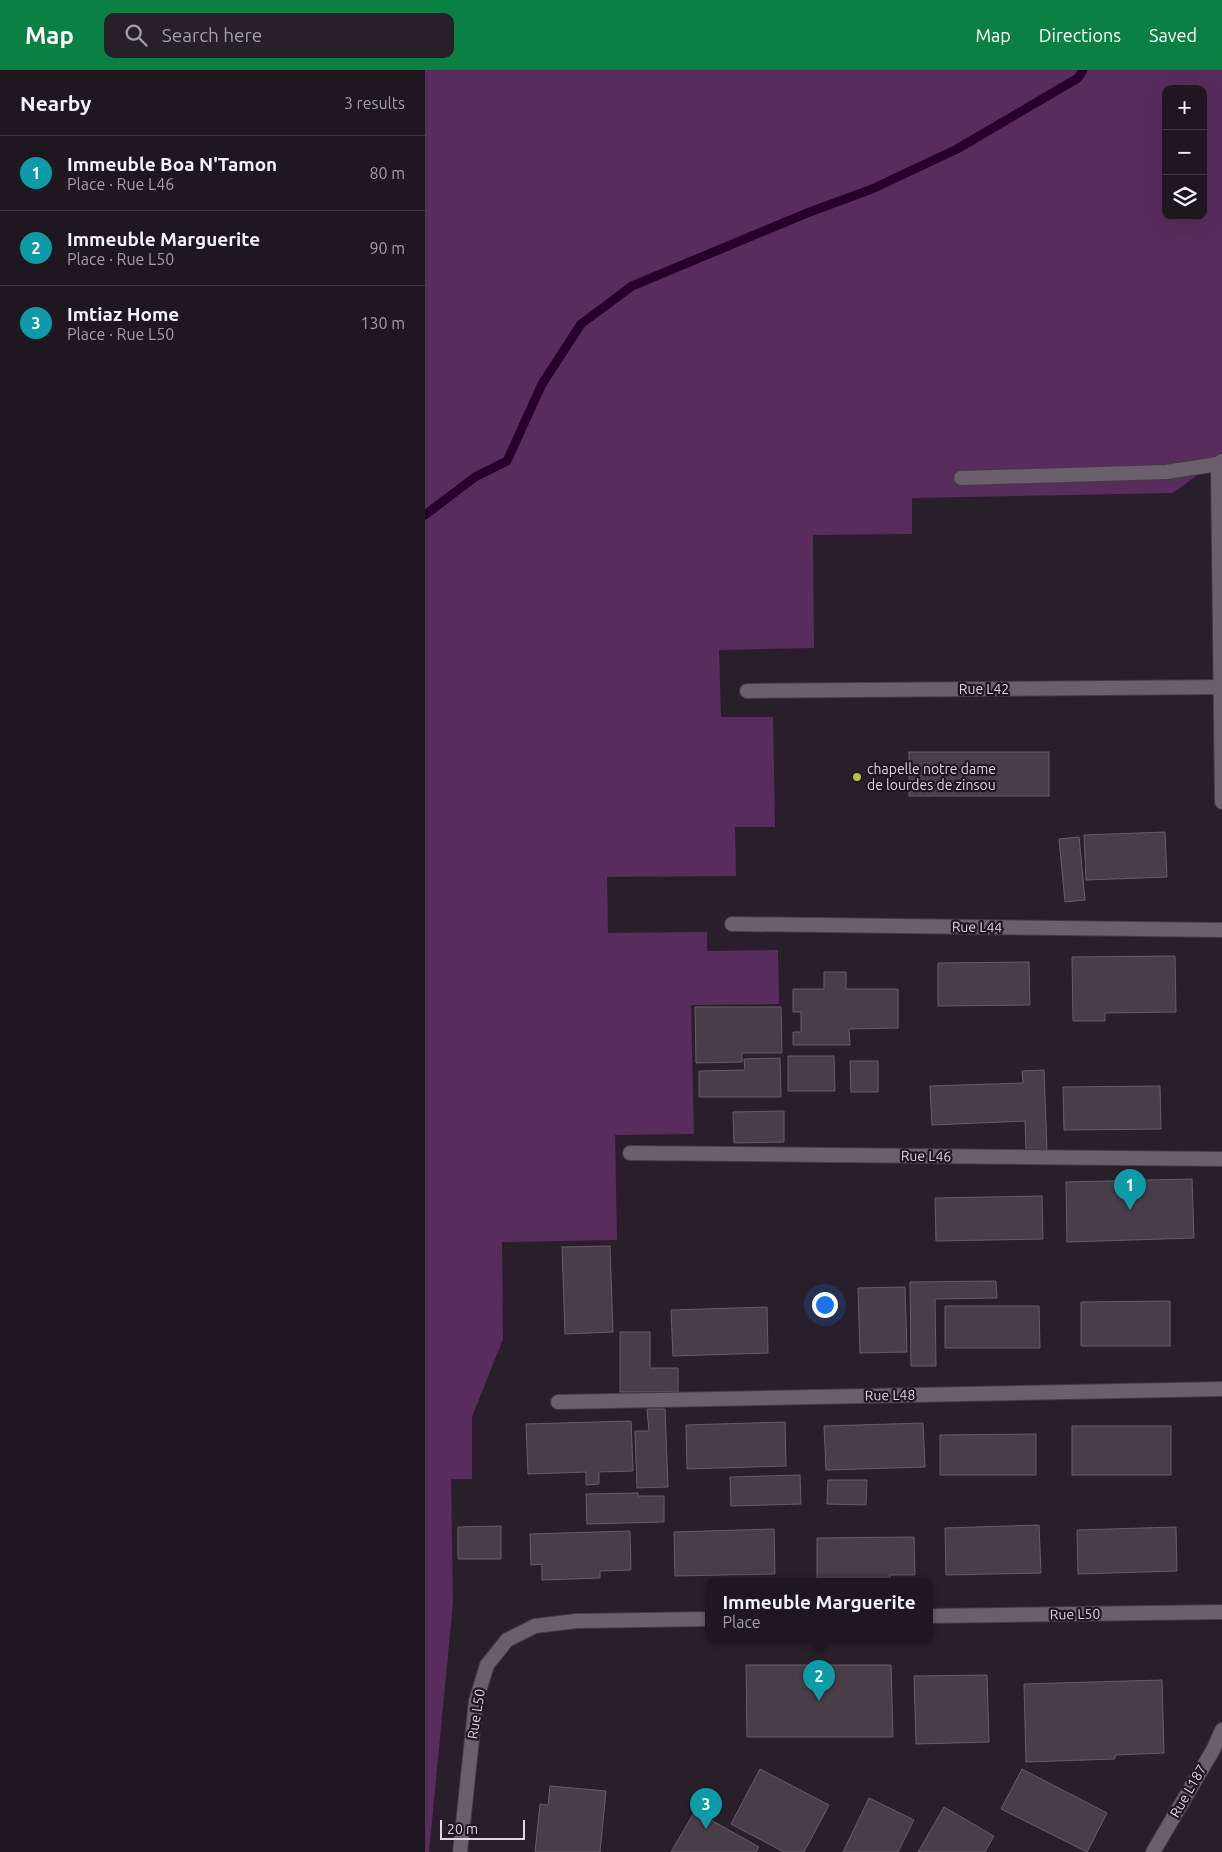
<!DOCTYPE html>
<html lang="en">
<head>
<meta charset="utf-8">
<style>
	body { margin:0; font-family:Ubuntu,sans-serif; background:#272029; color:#f1f3f6 }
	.controls { position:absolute; right:15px; top:15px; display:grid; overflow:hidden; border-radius:10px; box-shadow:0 5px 20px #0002 }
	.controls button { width:45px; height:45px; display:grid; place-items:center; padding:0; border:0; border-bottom:1px solid #3c363e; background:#1f1720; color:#f1f3f6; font:25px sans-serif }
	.scale { position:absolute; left:15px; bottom:12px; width:85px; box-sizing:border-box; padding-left:5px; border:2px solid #dfd7df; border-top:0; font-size:14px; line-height:18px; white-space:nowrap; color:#dfd7df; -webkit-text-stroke:4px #201520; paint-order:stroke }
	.you { position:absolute; left:399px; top:1234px; width:18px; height:18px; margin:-12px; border:4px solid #fff; border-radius:50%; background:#1a73e8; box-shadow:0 0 0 8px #1a73e833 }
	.badge { display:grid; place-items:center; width:32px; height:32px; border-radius:50%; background:#0b8043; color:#fff; font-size:16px; font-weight:700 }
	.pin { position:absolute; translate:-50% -41px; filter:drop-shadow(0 1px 2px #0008) }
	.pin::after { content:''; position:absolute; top:26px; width:18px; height:15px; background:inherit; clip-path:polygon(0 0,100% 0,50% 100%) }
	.popup { position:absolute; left:280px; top:1508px; width:228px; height:65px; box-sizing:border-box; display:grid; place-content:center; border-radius:10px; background:#1f1720; filter:drop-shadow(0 1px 4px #0005); font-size:16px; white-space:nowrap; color:#a19fa5 }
	.popup b { font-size:19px; color:#f1f3f6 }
	.popup::after { content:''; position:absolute; left:50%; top:100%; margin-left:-10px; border:10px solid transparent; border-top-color:#1f1720 }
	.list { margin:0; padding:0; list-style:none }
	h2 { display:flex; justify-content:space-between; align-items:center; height:65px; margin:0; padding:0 20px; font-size:21px }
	h2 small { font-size:16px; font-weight:400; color:#a19fa5 }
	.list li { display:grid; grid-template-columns:32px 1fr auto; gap:15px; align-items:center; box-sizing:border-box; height:75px; padding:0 20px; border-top:1px solid #3c363e }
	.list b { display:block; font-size:19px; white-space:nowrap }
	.list p { margin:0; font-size:16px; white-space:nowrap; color:#a19fa5 }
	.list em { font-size:16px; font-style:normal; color:#a19fa5 }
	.icon { flex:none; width:28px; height:28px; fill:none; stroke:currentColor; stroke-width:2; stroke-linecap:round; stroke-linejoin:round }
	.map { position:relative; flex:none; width:797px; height:1782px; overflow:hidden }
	header { display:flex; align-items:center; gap:30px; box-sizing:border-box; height:70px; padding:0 25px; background:#0b8043; color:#fff }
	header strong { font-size:24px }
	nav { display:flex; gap:28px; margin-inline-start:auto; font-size:18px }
	.search { width:350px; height:45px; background:#272029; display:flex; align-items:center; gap:12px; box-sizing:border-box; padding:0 18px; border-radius:10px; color:#a19fa5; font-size:19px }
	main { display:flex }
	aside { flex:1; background:#1f1720 }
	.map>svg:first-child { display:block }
	.green { fill:#582c5d; fill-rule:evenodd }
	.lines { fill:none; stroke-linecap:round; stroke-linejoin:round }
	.stream { stroke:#26002b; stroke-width:9 }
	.building { fill:#483d49; stroke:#685c69 }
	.minor-casing { stroke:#433a44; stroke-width:16 }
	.minor { stroke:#6c5f6d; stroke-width:14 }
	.poi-dot { fill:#b7c147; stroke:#201520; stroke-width:2 }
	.labels { text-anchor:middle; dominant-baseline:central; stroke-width:4.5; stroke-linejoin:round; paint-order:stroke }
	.street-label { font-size:14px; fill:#dfd7df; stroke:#201520 }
	.poi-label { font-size:14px; fill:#dfd7df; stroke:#201520; text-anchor:start }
</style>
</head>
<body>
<header>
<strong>Map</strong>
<div class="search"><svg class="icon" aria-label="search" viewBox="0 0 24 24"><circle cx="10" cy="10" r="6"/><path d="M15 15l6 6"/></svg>Search here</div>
<nav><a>Map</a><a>Directions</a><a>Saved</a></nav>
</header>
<main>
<aside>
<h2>Nearby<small>3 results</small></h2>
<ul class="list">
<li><span class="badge" style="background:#0f9aa8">1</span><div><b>Immeuble Boa N'Tamon</b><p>Place · Rue L46</p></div><em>80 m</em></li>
<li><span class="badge" style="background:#0f9aa8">2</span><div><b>Immeuble Marguerite</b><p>Place · Rue L50</p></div><em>90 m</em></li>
<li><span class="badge" style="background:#0f9aa8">3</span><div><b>Imtiaz Home</b><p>Place · Rue L50</p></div><em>130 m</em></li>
</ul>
</aside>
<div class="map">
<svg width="797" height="1782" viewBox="0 0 797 1782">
	<rect width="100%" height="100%" fill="#291f2a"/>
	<path class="green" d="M0 0H797V387L748 423 487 428V464L388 465 389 578 294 580 296 647H348L350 757H310L311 806 182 807 183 863 282 862V881L353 880 354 934 266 935 269 1064 190 1065 192 1170 77 1172 78 1269 47 1347V1409H26L28 1533 4 1782H0ZM741 19H778V146H741Z"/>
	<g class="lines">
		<path class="stream" d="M0 445 50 407 82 391 117 314 156 254 207 216 382 143 447 119 532 79 653 8 658 0"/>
	</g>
	<g class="building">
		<rect x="484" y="682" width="140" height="44"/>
		<path d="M740 762 742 807 661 810 659 765Z"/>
		<path d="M654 767 660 830 640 832 634 769Z"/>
		<path d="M750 886 751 942 680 943V951H648L647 887Z"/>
		<path d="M604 892 605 935 513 936V893Z"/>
		<path d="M399 902H421V919H473V958L424 959 425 975H368V962H376V942H368V919H399Z"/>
		<path d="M270 937H356L357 983H317V992L271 993Z"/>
		<path d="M363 986H409L410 1021H363Z"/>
		<path d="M355 988 356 1027H274V1001L320 1000 319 989Z"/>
		<path d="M425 991H453V1022H426Z"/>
		<path d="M619 1000 622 1080 601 1081 600 1051 507 1055 505 1016 598 1013 597 1001Z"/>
		<path d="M735 1016 736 1059 639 1060 638 1017Z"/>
		<path d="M359 1041V1072L309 1073 308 1042Z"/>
		<path d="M767 1109 769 1168 642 1172 641 1112Z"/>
		<path d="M617 1126 618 1169 511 1171 510 1128Z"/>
		<path d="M185 1176 188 1262 140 1264 137 1177Z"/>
		<path d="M571 1211 572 1228 510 1229 511 1296H486L485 1212Z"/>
		<path d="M480 1217 482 1282 435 1283 433 1218Z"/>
		<path d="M745 1231V1276H656V1232Z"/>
		<path d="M520 1236H614L615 1278H520Z"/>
		<path d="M342 1237 343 1283 248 1286 246 1240Z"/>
		<path d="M195 1262H225V1298H253V1322H195Z"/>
		<path d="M222 1339H240L243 1417 212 1418 210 1361H224Z"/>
		<path d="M206 1351 208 1401 174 1402V1414L161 1415V1402L103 1404 101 1354Z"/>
		<path d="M360 1352 361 1396 262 1399 261 1355Z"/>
		<path d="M498 1353 500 1397 401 1400 399 1356Z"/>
		<rect x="647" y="1356" width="99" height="49"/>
		<path d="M611 1364V1405H515V1365Z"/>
		<path d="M375 1405 376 1434 306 1436 305 1407Z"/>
		<path d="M403 1410H442L441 1435 402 1434Z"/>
		<path d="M213 1423V1426H239V1452L162 1454 161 1424Z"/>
		<path d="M614 1455 616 1503 521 1505 520 1458Z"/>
		<path d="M76 1456V1489H33V1457Z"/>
		<path d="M751 1457 752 1501 653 1504 652 1460Z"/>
		<path d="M349 1459 350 1504 250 1506 249 1462Z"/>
		<path d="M205 1461 206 1500 175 1501V1508L117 1510V1494L106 1495 105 1464Z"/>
		<path d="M489 1467 490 1505H465V1512H392V1468Z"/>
		<path d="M321 1595H466L468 1667H322Z"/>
		<path d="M562 1605 564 1672 491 1674 489 1606Z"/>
		<path d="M737 1610 739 1683 690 1685V1689L601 1692 599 1614Z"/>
		<path d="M335 1699 404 1735 379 1782H359L306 1754Z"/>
		<path d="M597 1699 682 1743 662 1782 576 1739Z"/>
		<path d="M125 1716 181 1721 175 1782H110L115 1734 123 1735Z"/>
		<path d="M444 1728 489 1750 473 1782H418Z"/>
		<path d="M519 1737 569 1766 560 1782H493Z"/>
		<path d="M270 1741 334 1777 331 1782H246Z"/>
	</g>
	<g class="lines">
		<g class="minor-casing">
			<g id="minor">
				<path d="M793 394 797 732"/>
				<path d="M536 408 741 402 793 394 797 391"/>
				<path d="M322 621 796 617"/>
				<path d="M307 854 797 860"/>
				<path d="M205 1083 797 1089"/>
				<path d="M133 1332 797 1319"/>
				<path d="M504 1546 797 1542"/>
				<path d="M35 1782 51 1631 62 1595 82 1570 110 1556 151 1551 284 1549"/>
				<path d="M728 1782 788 1680 797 1660"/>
			</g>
		</g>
		<use href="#minor" class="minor"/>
	</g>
	<circle class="poi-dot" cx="432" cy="707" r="5"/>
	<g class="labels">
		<g class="street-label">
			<text x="559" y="619">Rue L42</text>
			<text transform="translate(552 857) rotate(1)">Rue L44</text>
			<text transform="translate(501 1086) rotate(1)">Rue L46</text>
			<text transform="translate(465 1325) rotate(-1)">Rue L48</text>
			<text transform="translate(650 1544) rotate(-1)">Rue L50</text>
			<text transform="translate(51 1644) rotate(-81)">Rue L50</text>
			<text transform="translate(763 1721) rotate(-60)">Rue L187</text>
		</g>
		<g class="poi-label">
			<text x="442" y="699">chapelle notre dame<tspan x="442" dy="16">de lourdes de zinsou</tspan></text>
		</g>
	</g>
</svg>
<div class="controls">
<button>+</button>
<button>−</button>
<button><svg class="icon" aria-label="layers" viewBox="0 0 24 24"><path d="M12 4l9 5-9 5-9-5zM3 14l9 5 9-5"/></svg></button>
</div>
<div class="scale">20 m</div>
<div class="you"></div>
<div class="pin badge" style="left:705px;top:1140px;background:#0f9aa8">1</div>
<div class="pin badge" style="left:394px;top:1631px;background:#0f9aa8">2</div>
<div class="popup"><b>Immeuble Marguerite</b>Place</div>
<div class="pin badge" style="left:281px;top:1759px;background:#0f9aa8">3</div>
</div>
</main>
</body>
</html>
